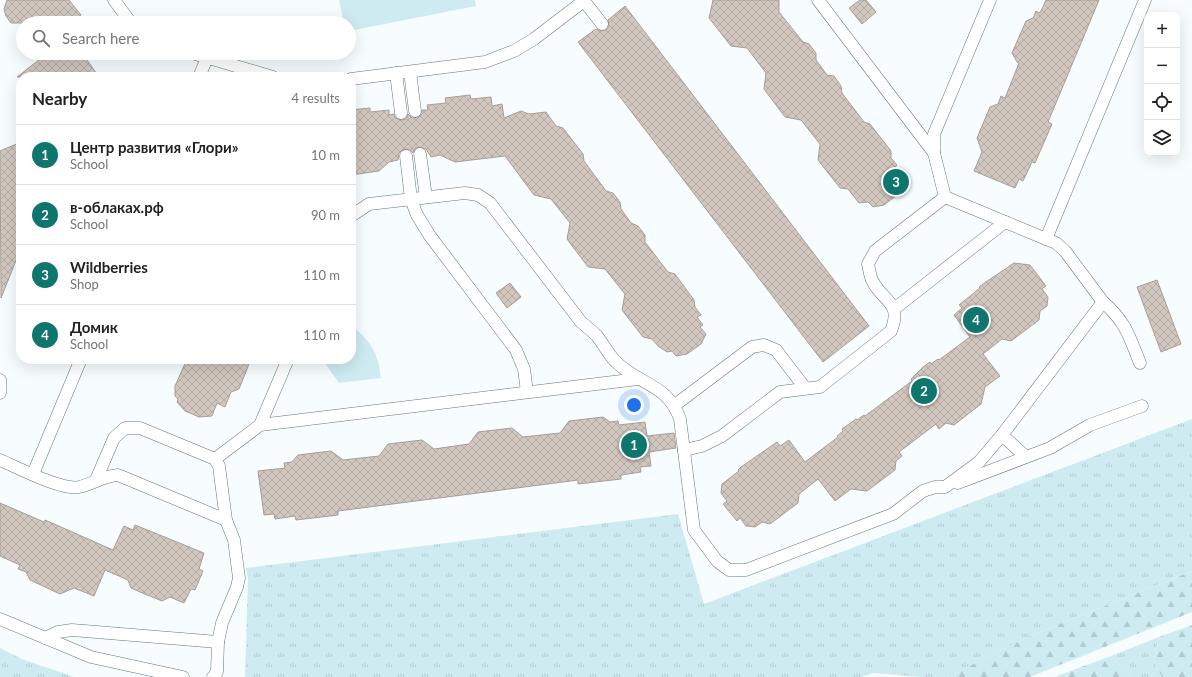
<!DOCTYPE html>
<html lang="en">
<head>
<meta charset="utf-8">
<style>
	body { margin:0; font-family:Lato,sans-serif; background:#f6f6f6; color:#222 }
	.controls { position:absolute; right:12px; top:12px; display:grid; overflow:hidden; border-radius:8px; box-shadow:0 4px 16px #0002 }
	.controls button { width:36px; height:36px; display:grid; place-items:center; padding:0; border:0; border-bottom:1px solid #e0e0e0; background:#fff; color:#222; font:20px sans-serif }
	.you { position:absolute; left:634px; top:405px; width:14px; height:14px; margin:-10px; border:3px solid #fff; border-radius:50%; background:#1a73e8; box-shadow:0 0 0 6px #1a73e833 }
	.badge { display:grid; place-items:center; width:26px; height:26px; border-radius:50%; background:#0f766e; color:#fff; font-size:13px; font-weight:700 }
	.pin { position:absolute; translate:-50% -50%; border:2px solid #fff; box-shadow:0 1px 4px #0006 }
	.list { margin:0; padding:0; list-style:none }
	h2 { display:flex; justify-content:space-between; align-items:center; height:52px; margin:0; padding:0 16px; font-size:17px }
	h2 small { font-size:13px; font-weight:400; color:#767676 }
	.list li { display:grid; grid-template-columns:26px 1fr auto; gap:12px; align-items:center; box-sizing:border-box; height:60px; padding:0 16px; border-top:1px solid #e0e0e0 }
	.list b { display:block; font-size:15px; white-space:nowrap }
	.list p { margin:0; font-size:13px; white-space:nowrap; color:#767676 }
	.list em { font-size:13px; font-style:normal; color:#767676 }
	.icon { flex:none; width:22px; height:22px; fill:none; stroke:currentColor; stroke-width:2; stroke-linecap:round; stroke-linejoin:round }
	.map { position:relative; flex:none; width:1192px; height:677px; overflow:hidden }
	.search { position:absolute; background:#fff; box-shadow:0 4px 16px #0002; left:16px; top:16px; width:340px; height:44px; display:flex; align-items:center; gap:10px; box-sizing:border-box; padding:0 14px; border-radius:22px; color:#767676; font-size:15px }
	.panel { position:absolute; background:#fff; box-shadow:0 4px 16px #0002; left:16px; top:72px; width:340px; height:292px; border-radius:16px }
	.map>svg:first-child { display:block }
	.grass { fill:url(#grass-tufts) }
	.forest { fill:url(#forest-firs) }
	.green { fill:#ceebf2 }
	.building { fill:url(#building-cross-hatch); stroke:#a89e97 }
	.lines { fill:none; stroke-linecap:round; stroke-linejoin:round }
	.lane-casing { stroke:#697578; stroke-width:13 }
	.lane { stroke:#fff; stroke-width:12 }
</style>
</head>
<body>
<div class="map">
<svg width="1192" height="677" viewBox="0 0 1192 677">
	<defs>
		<pattern id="grass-tufts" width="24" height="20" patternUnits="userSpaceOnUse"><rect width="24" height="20" fill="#ceebf2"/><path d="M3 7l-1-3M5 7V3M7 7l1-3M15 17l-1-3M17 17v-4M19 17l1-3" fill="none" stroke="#b1cad0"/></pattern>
		<pattern id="forest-firs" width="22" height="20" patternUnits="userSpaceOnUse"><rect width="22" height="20" fill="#ceebf2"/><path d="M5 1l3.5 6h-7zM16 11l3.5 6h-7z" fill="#b1cad0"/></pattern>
		<pattern id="building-cross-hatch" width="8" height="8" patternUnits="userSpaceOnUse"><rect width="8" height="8" fill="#d1c7bf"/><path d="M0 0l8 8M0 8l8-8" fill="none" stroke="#b3aba4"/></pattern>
	</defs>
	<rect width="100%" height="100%" fill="#f7fcfe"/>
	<g class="grass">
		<path d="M1192 419V571L1028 637 947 677H920L873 673 862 677H245L248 580 246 568 678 514 704 604Z"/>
		<path d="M1159 637 1153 662 1162 677H1130L1111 656Z"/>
		<path d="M0 648 22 659 74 677H0Z"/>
	</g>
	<g class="forest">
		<path d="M1192 571V612L1030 677H947L1028 637Z"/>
		<path d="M1192 625V677H1162L1153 662 1159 637Z"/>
		<path d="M1111 656 1130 677H1057V676Z"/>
	</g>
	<g class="green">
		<path d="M339 0H475L476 6 349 31V23H344Z"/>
		<path d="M351 326C371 339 379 356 381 378L339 383 322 359H351Z"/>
	</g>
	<g class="building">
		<path d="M7 0H69L81 15 70 23H11L6 16 4 9Z"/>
		<path d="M713 0H779V12L803 42 809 44 816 53V60L827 75 834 76 841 86 842 93 848 101 864 122 870 124 891 151V158L897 165 894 168 900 176 897 178 902 185 897 195 884 205 873 207 868 202 859 203 848 189 840 188 818 160 820 144 801 120 785 117 764 89 766 73 747 48 731 46 709 18Z"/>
		<path d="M860 0H866L876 12 862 24 849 8Z"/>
		<path d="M1046 0H1099L1048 122 1052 124 1035 163 1032 162 1023 181 1019 179 1015 188 974 171 982 152 977 138 990 107 998 104 1001 96 1005 98 1019 63 1017 62 1012 53 1026 21 1033 18 1036 11 1040 13Z"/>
		<path d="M625 6 869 326 823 362 578 42 596 29 600 31 606 30 609 26 608 20Z"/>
		<path d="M48 53H85V57L99 77H17Z"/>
		<path d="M470 95 471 99 491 97 492 106 502 104 504 118 521 111 529 114 546 112 556 126 563 128 583 154 584 161 606 191 613 193 620 202 621 209 631 223 638 226 645 235V242L668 272 675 274 694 300 695 307 701 315 697 317 703 325 700 327 706 334 701 344 687 354 676 356 672 351 667 352 658 346 652 339 643 337 622 310 625 294 605 269 588 267 567 239 570 223 551 199 534 195 505 156 455 162 440 155 431 157 426 149 419 147 415 148 413 153 409 149 402 150 399 153 398 160 389 162 379 171 351 175V110L370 108V112L389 110V115L394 114 395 118 402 120 406 119 408 114 412 118 419 117 422 110H428L427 105 446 103 445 98Z"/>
		<path d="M21 142V248L1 298 0 151Z"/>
		<path d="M1014 263 1030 265 1046 286 1042 289 1048 297 1047 306 1040 311 1039 320 1011 341 1002 339 983 354 1000 376 985 387 981 404 954 425 946 423 939 429 936 424 899 452 902 456 896 461 895 470 867 491 851 489 835 501 818 479 799 494 798 503 770 524 762 522 755 527 746 526 740 518 737 521 723 504 727 501 721 493 722 484 739 471 738 470 741 467 777 442 780 446 789 440 805 462 838 437 837 436 843 431 842 429 856 419 857 420 864 415 865 416 912 381 911 379 923 367 930 362 931 364 938 359 939 360 970 337 954 315 962 308 959 305 980 288 979 287 983 284Z"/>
		<path d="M1157 280 1181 344 1161 352 1137 287Z"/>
		<path d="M510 283 521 297 507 308 496 293Z"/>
		<path d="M187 359H251L239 389 231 392 225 407 217 403 212 416 199 417 185 411 177 402 178 399 175 396V386Z"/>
		<path d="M603 417 610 422 618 421 619 425 645 422 647 436 674 433 676 448 649 452 651 466 640 467 641 472 621 475V479L578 484V480L509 489 338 511V515L296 520 295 516 275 519 274 514 264 515 258 471 285 468 284 463 292 462 298 455 331 451 343 460 379 456 388 444 422 440 434 449 469 444 478 432 512 428 523 437 560 433 569 421Z"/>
		<path d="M0 503 44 522 45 520 113 550 124 526 133 530 135 525 204 553 199 569 203 571 195 590 191 589 184 603 170 597 162 601 140 592 131 588 128 580 105 570 94 596 74 588 60 594 30 580 26 572 18 569 20 565 0 556Z"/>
	</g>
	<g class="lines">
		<g class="lane-casing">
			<g id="lane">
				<path d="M114 0 131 23"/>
				<path d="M818 0 934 153"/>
				<path d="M584 1 602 24"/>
				<path d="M192 53 273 77"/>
				<path d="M410 72 415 111"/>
				<path d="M396 73 401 113"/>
				<path d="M199 77 207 58"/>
				<path d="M351 79 485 62 514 51 534 39 585 0"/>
				<path d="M420 154 426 197"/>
				<path d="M406 156 411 199 417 215 430 236 516 350 524 369 527 392"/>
				<path d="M351 216 369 204 465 193 478 195 490 203 581 322C586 326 592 331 597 336 603 344 608 353 615 361 639 385 668 384 680 419L694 530 717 561 729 570H746L893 514 923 491 935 487H945L979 462 1002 435 1103 302 1065 251 1056 243 945 197"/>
				<path d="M1046 239 1145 0"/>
				<path d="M1103 302C1126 322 1129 336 1140 363"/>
				<path d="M894 309 1005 222"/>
				<path d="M0 380V393"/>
				<path d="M675 405 752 347 764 345 776 350 805 388"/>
				<path d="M260 425 288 359"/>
				<path d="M1002 435 1026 457"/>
				<path d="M684 450 702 446 722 436 780 392 820 387 891 331C903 301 882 302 872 280 870 275 869 269 868 264L875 251 945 197 934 153V134L990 0"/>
				<path d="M215 459 260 425 638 379"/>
				<path d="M0 460C17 467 62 491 79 487 93 484 103 476 118 475L226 520"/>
				<path d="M33 474 81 359"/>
				<path d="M96 480 114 438 125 428H140L215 459 219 466 226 520 234 540 239 578 237 587 222 623 218 642 217 672 213 677"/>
				<path d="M958 483 1050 448 1090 425 1142 406"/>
				<path d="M0 619 91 657 183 677"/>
				<path d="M45 638 58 632 72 630 218 642"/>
			</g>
		</g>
		<use href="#lane" class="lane"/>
	</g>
</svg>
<div class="controls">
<button>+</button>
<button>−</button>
<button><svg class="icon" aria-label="locate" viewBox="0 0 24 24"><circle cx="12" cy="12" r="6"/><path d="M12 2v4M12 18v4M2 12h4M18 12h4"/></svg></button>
<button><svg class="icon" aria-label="layers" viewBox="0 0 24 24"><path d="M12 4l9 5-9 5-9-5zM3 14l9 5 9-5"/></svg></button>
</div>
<div class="you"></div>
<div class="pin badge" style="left:634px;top:445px">1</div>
<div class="pin badge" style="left:924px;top:391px">2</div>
<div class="pin badge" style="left:896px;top:182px">3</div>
<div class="pin badge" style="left:976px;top:320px">4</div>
<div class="search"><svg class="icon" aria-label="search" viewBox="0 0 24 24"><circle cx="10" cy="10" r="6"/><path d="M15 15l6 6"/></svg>Search here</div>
<section class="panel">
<h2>Nearby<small>4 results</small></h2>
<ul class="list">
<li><span class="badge">1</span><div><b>Центр развития «Глори»</b><p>School</p></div><em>10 m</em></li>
<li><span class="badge">2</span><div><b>в-облаках.рф</b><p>School</p></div><em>90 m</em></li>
<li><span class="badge">3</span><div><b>Wildberries</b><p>Shop</p></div><em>110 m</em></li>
<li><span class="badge">4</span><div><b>Домик</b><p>School</p></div><em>110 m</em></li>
</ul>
</section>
</div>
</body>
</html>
